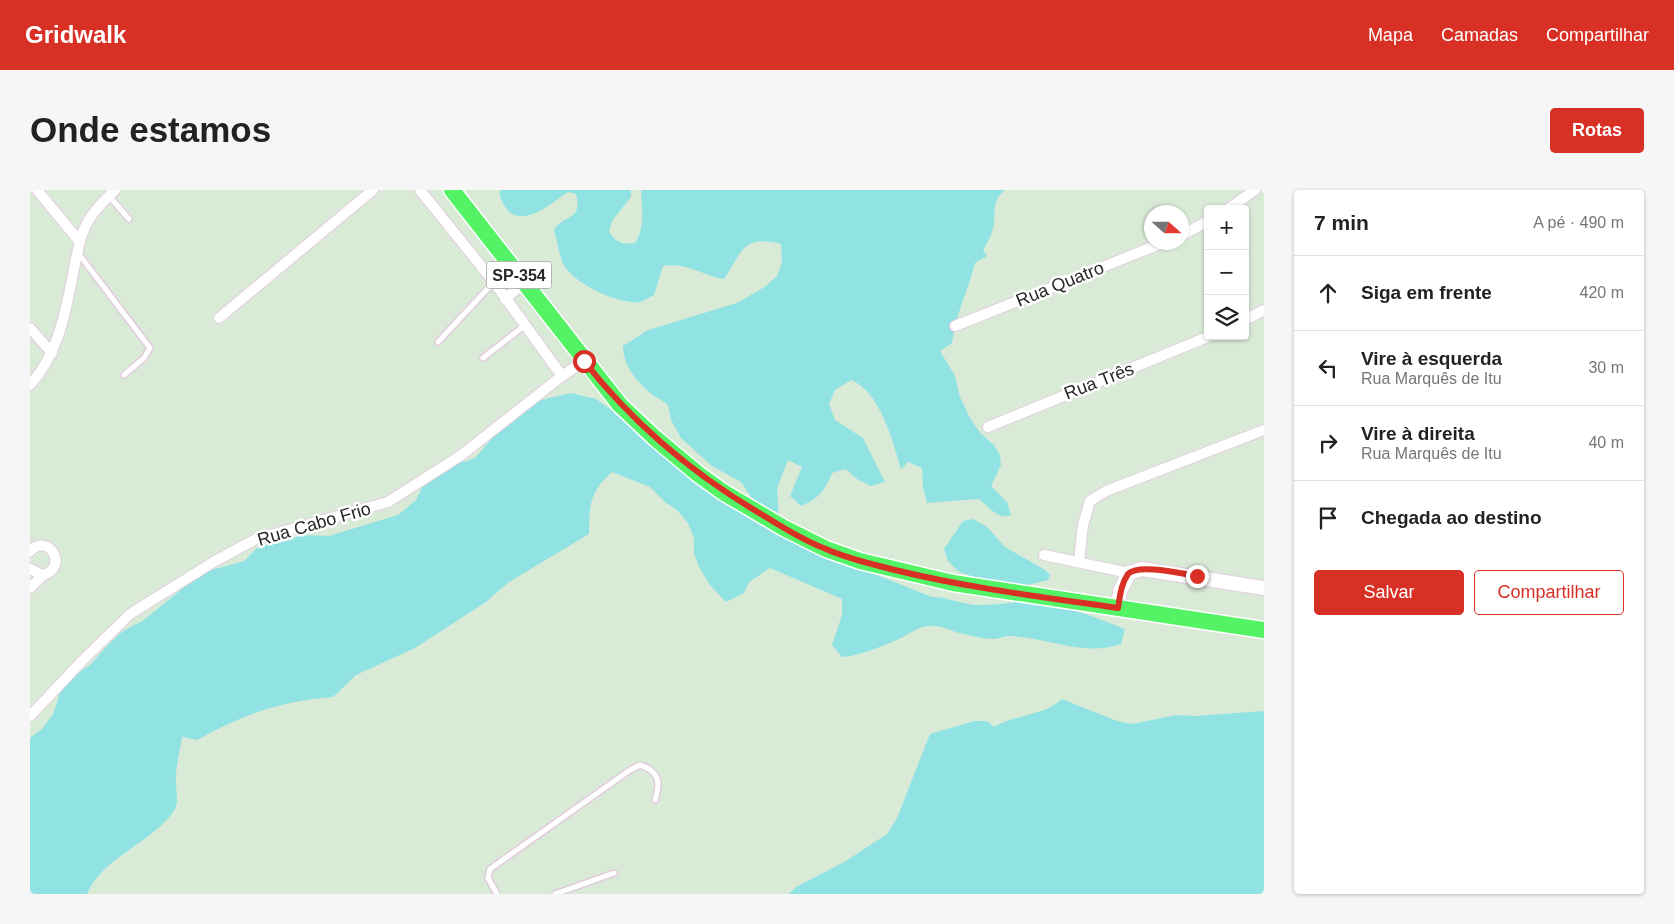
<!DOCTYPE html>
<html lang="pt">
<head>
<meta charset="utf-8">
<style>
	body { margin:0; font-family:Arial,sans-serif; background:#f6f6f6; color:#222 }
	.controls { position:absolute; right:15px; top:15px; display:grid; overflow:hidden; border-radius:5px; box-shadow:0 1px 4px #0004 }
	.controls button { width:45px; height:45px; display:grid; place-items:center; padding:0; border:0; border-bottom:1px solid #e0e0e0; background:#fff; color:#222; font:25px sans-serif }
	.compass { position:absolute; left:1114px; top:15px; width:45px; height:45px; border-radius:50%; background:#fff; box-shadow:0 1px 4px #0004; rotate:111deg }
	.stop { position:absolute; width:15px; height:15px; margin:-11px; border:4px solid #d93025; border-radius:50%; background:#fff }
	.stop.end { background:#d93025; border-color:#fff; box-shadow:0 1px 5px #0008 }
	.list { margin:0; padding:0; list-style:none }
	h2 { display:flex; justify-content:space-between; align-items:center; height:65px; margin:0; padding:0 20px; font-size:21px }
	h2 small { font-size:16px; font-weight:400; color:#767676 }
	.list li { display:grid; grid-template-columns:32px 1fr auto; gap:15px; align-items:center; box-sizing:border-box; height:75px; padding:0 20px; border-top:1px solid #e0e0e0 }
	.list b { display:block; font-size:19px; white-space:nowrap }
	.list p { margin:0; font-size:16px; white-space:nowrap; color:#767676 }
	.list em { font-size:16px; font-style:normal; color:#767676 }
	.actions { display:flex; gap:10px; padding:15px 20px }
	.actions a { flex:1; padding:11px 0; border:1px solid #d93025; border-radius:5px; text-align:center; font-size:18px; color:#d93025 }
	.actions .main { background:#d93025; color:#fff }
	.icon { flex:none; width:28px; height:28px; fill:none; stroke:currentColor; stroke-width:2; stroke-linecap:round; stroke-linejoin:round }
	.map { position:relative; flex:none; width:1234px; height:704px; overflow:hidden; border-radius:5px }
	header { display:flex; align-items:center; gap:30px; box-sizing:border-box; height:70px; padding:0 25px; background:#d93025; color:#fff }
	header strong { font-size:24px }
	nav { display:flex; gap:28px; margin-inline-start:auto; font-size:18px }
	.intro { display:flex; align-items:center; justify-content:space-between; box-sizing:border-box; height:120px; padding:0 30px }
	h1 { margin:0; font-size:35px }
	.button { padding:12px 22px; border-radius:5px; background:#d93025; color:#fff; font-size:18px; font-weight:700 }
	main { display:flex; gap:30px; padding:0 30px }
	aside { flex:1; background:#fff; border-radius:5px; box-shadow:0 1px 4px #0004 }
	.map>svg:first-child { display:block }
	.green { fill:#91e3e3 }
	.lines { fill:none; stroke-linecap:round; stroke-linejoin:round }
	.lane-casing { stroke:#e1cdde; stroke-width:8 }
	.street-casing { stroke:#e1cdde; stroke-width:12 }
	.secondary-casing { stroke:#e1cdde; stroke-width:16 }
	.primary-casing { stroke:#fff; stroke-width:19 }
	.lane { stroke:#fff; stroke-width:5 }
	.street { stroke:#fff; stroke-width:10 }
	.secondary { stroke:#fff; stroke-width:14 }
	.primary { stroke:#53f365; stroke-width:16 }
	.route { stroke:#d93025; stroke-width:6 }
	.labels { text-anchor:middle; dominant-baseline:central; stroke-width:5; stroke-linejoin:round; paint-order:stroke }
	.shield { fill:#fff; stroke:#686868; stroke-width:1 }
	.shield-label { font-size:16px; font-weight:bold; fill:#272727 }
	.street-label { font-size:18px; fill:#272727; stroke:#fff }
</style>
</head>
<body>
<header>
<strong>Gridwalk</strong>
<nav><a>Mapa</a><a>Camadas</a><a>Compartilhar</a></nav>
</header>
<div class="intro"><h1>Onde estamos</h1><a class="button">Rotas</a></div>
<main>
<div class="map">
<svg width="1234" height="704" viewBox="0 0 1234 704">
	<rect width="100%" height="100%" fill="#d9ead7"/>
	<g class="green">
		<path d="M470 0H601V7L582 31 579 42C586 52 592 55 605 53 615 38 612 18 611 0H975C963 9 965 20 964 33 963 43 958 52 953 60L957 66 945 73C938 101 925 125 922 153L910 161 925 186 930 207 940 228 950 243 964 255 970 265 971 275 961 296 977 312 981 325C969 331 958 316 949 309L897 313 893 297 892 278 878 272 871 279C863 252 850 201 821 190L805 200 799 214 805 230 833 248 855 292 841 296 827 289 816 279 802 283C795 301 788 309 771 316L760 306 772 277 758 270 747 298 749 328 727 316 711 292 682 276 651 248 641 230 638 215C634 211 629 209 624 206 608 193 593 177 593 156L618 140 707 113 736 96 747 86 752 72 751 54C712 44 712 63 694 89 670 85 658 72 633 76L624 105C620 107 614 111 610 112 588 115 543 93 533 74 529 64 527 51 524 40 534 24 553 31 546 4L538 2C523 12 492 40 476 18 472 11 469 8 470 0Z"/>
		<path d="M541 203 566 209 768 354 902 407C918 407 930 414 946 415 967 416 988 410 1008 412 1038 416 1067 428 1095 439L1091 454C1053 467 1018 447 979 446 974 446 969 449 964 449 954 449 943 446 934 444 922 442 913 435 901 436 888 436 880 444 869 449 853 456 829 466 812 467L802 455 812 425V409L740 378 719 392 714 403 696 412 680 395 670 379 664 364V348L658 333 647 320 635 312 620 297 582 282C560 301 559 315 559 344L479 392 456 412 385 458 326 485 303 507C250 511 212 525 167 550L152 547C150 562 145 578 146 593 146 602 149 611 145 619 126 651 72 667 57 704H0V548L12 539 23 524 33 494 60 475 77 456 93 441 114 430 164 389 181 380 214 371 226 359 251 349 261 350 270 345 299 346 368 325 386 310 395 291 423 268 434 272 445 268 477 231 498 213Z"/>
		<path d="M943 329 957 337 975 357 1015 380 1020 385 1018 390 985 398 966 396 928 381 918 371 914 359 933 331Z"/>
		<path d="M1032 509 1087 531 1102 534 1146 525 1165 526 1234 521V704H759L766 697 816 671 857 644 867 628 900 544 944 531H957L964 537C986 524 1014 526 1032 509Z"/>
	</g>
	<g class="lines">
		<g class="lane-casing">
			<g id="lane">
				<path d="M79 6 99 29"/>
				<path d="M48 63 120 158 114 168 94 185"/>
				<path d="M408 152 464 92"/>
				<path d="M453 168 494 136"/>
				<path d="M467 704 458 688 460 679 600 580 610 575C629 581 631 592 625 610"/>
				<path d="M525 704 584 683"/>
			</g>
		</g>
		<g class="street-casing">
			<g id="street">
				<path d="M7 0 50 52"/>
				<path d="M390 0 464 92 532 186"/>
				<path d="M1198 19 1225 0"/>
				<path d="M1152 45 1178 31"/>
				<path d="M475 109 495 92"/>
				<path d="M189 128 343 0"/>
				<path d="M1215 130 1234 120"/>
				<path d="M925 136 1135 52"/>
				<path d="M0 138 22 163"/>
				<path d="M0 195C29 163 36 120 44 79 47 64 49 49 56 35 63 21 74 11 85 0"/>
				<path d="M958 237 1180 146"/>
				<path d="M0 361C18 342 40 377 13 385L0 379"/>
				<path d="M1014 365 1099 383"/>
				<path d="M1049 371 1053 335 1060 311 1076 301 1234 240"/>
				<path d="M0 398 13 385"/>
				<path d="M0 526 52 471 100 424 185 371 226 349 358 312 430 266 532 186 554 171"/>
			</g>
		</g>
		<g class="secondary-casing">
			<path id="secondary" d="M1088 418 1090 401 1099 383 1112 379 1234 398"/>
		</g>
		<g class="primary-casing">
			<path id="primary" d="M422 0 590 215 625 248 668 284 693 302 754 338 796 359 830 371 923 393 1234 440"/>
		</g>
		<use href="#lane" class="lane"/>
		<use href="#street" class="street"/>
		<use href="#secondary" class="secondary"/>
		<use href="#primary" class="primary"/>
	</g>
	<g class="lines">
		<path class="route" d="M554 171C605 236 665 286 736 327 755 339 775 351 796 359 818 369 842 374 865 380 938 398 1013 407 1088 418 1090 406 1091 394 1098 384 1108 373 1153 384 1167 386"/>
	</g>
	<g class="labels">
		<rect class="shield" x="456.5" y="71.5" width="65" height="27" rx="4"/>
		<g class="shield-label">
			<text x="489" y="85">SP-354</text>
		</g>
		<g class="street-label">
			<text transform="translate(1030 94) rotate(-22)">Rua Quatro</text>
			<text transform="translate(1069 191) rotate(-21)">Rua Três</text>
			<text transform="translate(284 334) rotate(-16)">Rua Cabo Frio</text>
		</g>
	</g>
</svg>
<div class="controls">
<button>+</button>
<button>−</button>
<button><svg class="icon" aria-label="layers" viewBox="0 0 24 24"><path d="M12 4l9 5-9 5-9-5zM3 14l9 5 9-5"/></svg></button>
</div>
<svg class="compass" viewBox="-18 -18 36 36"><path d="M0-13l5 13h-10z" fill="#e53935"/><path d="M0 13l5-13h-10z" fill="#767676"/></svg>
<div class="stop" style="left:554px;top:171px"></div>
<div class="stop end" style="left:1167px;top:386px"></div>
</div>
<aside>
<h2>7 min<small>A pé · 490 m</small></h2>
<ul class="list">
<li><svg class="icon" aria-label="ahead" viewBox="0 0 24 24"><path d="M12 20V5M6 11l6-6 6 6"/></svg><div><b>Siga em frente</b></div><em>420 m</em></li>
<li><svg class="icon" aria-label="left" viewBox="0 0 24 24"><path d="M17 20v-9H6M10 6l-5 5 5 5"/></svg><div><b>Vire à esquerda</b><p>Rua Marquês de Itu</p></div><em>30 m</em></li>
<li><svg class="icon" aria-label="right" viewBox="0 0 24 24"><path d="M7 20v-9h11M14 6l5 5-5 5"/></svg><div><b>Vire à direita</b><p>Rua Marquês de Itu</p></div><em>40 m</em></li>
<li><svg class="icon" aria-label="arrive" viewBox="0 0 24 24"><path d="M6 21V4h12l-3 4 3 4H6"/></svg><div><b>Chegada ao destino</b></div></li>
</ul>
<div class="actions"><a class="main">Salvar</a><a>Compartilhar</a></div>
</aside>
</main>
</body>
</html>
